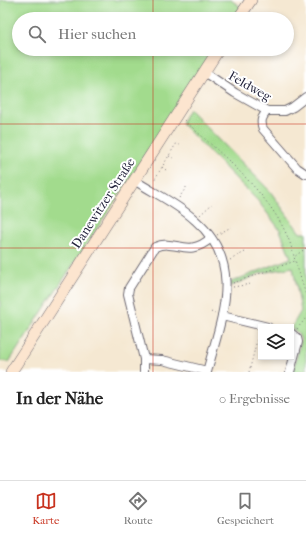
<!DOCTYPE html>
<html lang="de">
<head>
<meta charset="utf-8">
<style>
	body { margin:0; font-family:"IM FELL French Canon",serif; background:#f6f6f6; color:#222 }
	.controls { position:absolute; right:12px; bottom:12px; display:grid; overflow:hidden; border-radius:0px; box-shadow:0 2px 6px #0003 }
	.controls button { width:36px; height:36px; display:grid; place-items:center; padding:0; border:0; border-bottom:1px solid #e0e0e0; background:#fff; color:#222; font:20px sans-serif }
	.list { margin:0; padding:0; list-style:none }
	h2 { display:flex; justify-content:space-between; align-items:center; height:52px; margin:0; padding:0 16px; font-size:17px }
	h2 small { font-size:13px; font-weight:400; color:#767676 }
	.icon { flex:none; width:22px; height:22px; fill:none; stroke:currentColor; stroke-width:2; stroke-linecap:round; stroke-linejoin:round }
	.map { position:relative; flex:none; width:306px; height:372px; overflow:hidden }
	.search { position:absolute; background:#fff; box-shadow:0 2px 6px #0003; left:12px; right:12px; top:12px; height:44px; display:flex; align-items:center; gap:10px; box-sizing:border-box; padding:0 14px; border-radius:22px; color:#767676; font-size:15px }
	.sheet { height:108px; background:#fff }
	nav { display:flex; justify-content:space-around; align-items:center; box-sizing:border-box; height:56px; border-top:1px solid #e0e0e0; background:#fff; font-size:11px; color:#767676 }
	nav a { display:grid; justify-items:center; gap:2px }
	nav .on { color:#c8321e }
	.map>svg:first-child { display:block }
	.green { fill:#a2db8d; stroke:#627e64 }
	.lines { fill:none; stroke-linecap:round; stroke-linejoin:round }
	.street-casing { stroke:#6c6770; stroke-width:10 }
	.secondary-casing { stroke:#6c6770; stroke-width:12 }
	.path { stroke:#6c6770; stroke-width:1; stroke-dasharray:1 3; stroke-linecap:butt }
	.street { stroke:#fff; stroke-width:8 }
	.secondary { stroke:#fce5cf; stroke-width:11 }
	.grid { fill:none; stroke:#c8321e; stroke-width:1; stroke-opacity:0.55 }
	.labels { text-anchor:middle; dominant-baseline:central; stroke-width:4; stroke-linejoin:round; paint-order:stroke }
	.street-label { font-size:13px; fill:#22223b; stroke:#fff }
</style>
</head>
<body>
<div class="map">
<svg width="306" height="372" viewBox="0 0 306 372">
	<rect width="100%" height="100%" fill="#fff"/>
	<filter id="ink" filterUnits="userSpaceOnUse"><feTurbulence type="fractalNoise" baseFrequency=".025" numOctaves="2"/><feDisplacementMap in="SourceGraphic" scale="8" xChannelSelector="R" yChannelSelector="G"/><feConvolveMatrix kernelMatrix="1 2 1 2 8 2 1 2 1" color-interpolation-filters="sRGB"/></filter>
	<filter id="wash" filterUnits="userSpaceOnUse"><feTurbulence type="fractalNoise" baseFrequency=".012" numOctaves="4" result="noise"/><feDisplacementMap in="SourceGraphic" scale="16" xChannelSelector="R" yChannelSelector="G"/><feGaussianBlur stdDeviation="0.9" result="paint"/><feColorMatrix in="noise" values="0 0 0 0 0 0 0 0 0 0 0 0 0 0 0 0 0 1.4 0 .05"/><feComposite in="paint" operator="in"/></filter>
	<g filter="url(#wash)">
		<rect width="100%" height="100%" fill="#f5e8d2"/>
		<g class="green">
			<path d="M0 0H231L242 8 235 19H19V49H215L9 362 0 361Z"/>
			<path d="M189 109 270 191 300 233H306V372H293L301 340 297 332 291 328 301 311 293 267 261 273 231 286V282L291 258 280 230 258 201 181 123Z"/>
		</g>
	</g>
	<g filter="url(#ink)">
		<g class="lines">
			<g class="street-casing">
				<g id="street">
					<path d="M204 72 235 93 267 111H285L293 107 306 97"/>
					<path d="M267 111C262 117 260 121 263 129L297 168 306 174"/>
					<path d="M134 180C154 193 178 204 195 220 246 264 221 318 207 372"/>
					<path d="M222 316 268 327"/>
					<path d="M144 359 162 360 207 371"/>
					<path d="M144 372V359L128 294 129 288 155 247C176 238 187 259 211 238"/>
					<path d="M290 372 298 342 297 338 291 333"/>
				</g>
			</g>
			<g class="secondary-casing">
				<g id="secondary">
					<path d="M238 19 251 0"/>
					<path d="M11 372 219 49"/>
				</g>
			</g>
			<g class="path">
				<path d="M184 120C223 156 283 203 294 257"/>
				<path d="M169 156 173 158"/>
				<path d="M162 167 166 170"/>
				<path d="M153 182 176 144 180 145"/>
				<path d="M179 198 187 186"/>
				<path d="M200 215 212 204"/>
				<path d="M217 235 231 227"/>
				<path d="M306 248 294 257 306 295"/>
				<path d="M230 260 245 252"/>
				<path d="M233 283 295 261"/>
				<path d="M233 287 251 284"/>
				<path d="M211 312 215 314"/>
				<path d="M297 329 306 318"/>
				<path d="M249 372 259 332"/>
			</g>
			<use href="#street" class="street"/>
			<use href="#secondary" class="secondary"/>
		</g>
	</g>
	<path class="grid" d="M153 0V19M153 49V372M0 124H306M0 248H306"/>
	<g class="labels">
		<g class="street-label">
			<text transform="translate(250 86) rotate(30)">Feldweg</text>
			<text transform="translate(103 203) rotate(-57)">Danewitzer Straße</text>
		</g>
	</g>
</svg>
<div class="controls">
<button><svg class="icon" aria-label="layers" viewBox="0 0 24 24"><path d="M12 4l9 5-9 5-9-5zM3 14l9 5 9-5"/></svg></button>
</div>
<div class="search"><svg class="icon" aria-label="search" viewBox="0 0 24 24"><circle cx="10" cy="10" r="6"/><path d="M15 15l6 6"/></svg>Hier suchen</div>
</div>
<section class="sheet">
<h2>In der Nähe<small>0 Ergebnisse</small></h2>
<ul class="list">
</ul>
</section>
<nav>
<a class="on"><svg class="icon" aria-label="map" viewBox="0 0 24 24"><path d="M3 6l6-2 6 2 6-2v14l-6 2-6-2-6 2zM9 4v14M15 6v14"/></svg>Karte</a>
<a><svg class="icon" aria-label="directions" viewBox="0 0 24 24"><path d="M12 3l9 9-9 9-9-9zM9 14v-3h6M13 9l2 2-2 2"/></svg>Route</a>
<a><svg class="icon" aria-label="saved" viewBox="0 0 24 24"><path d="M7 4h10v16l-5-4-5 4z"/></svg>Gespeichert</a>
</nav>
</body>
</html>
